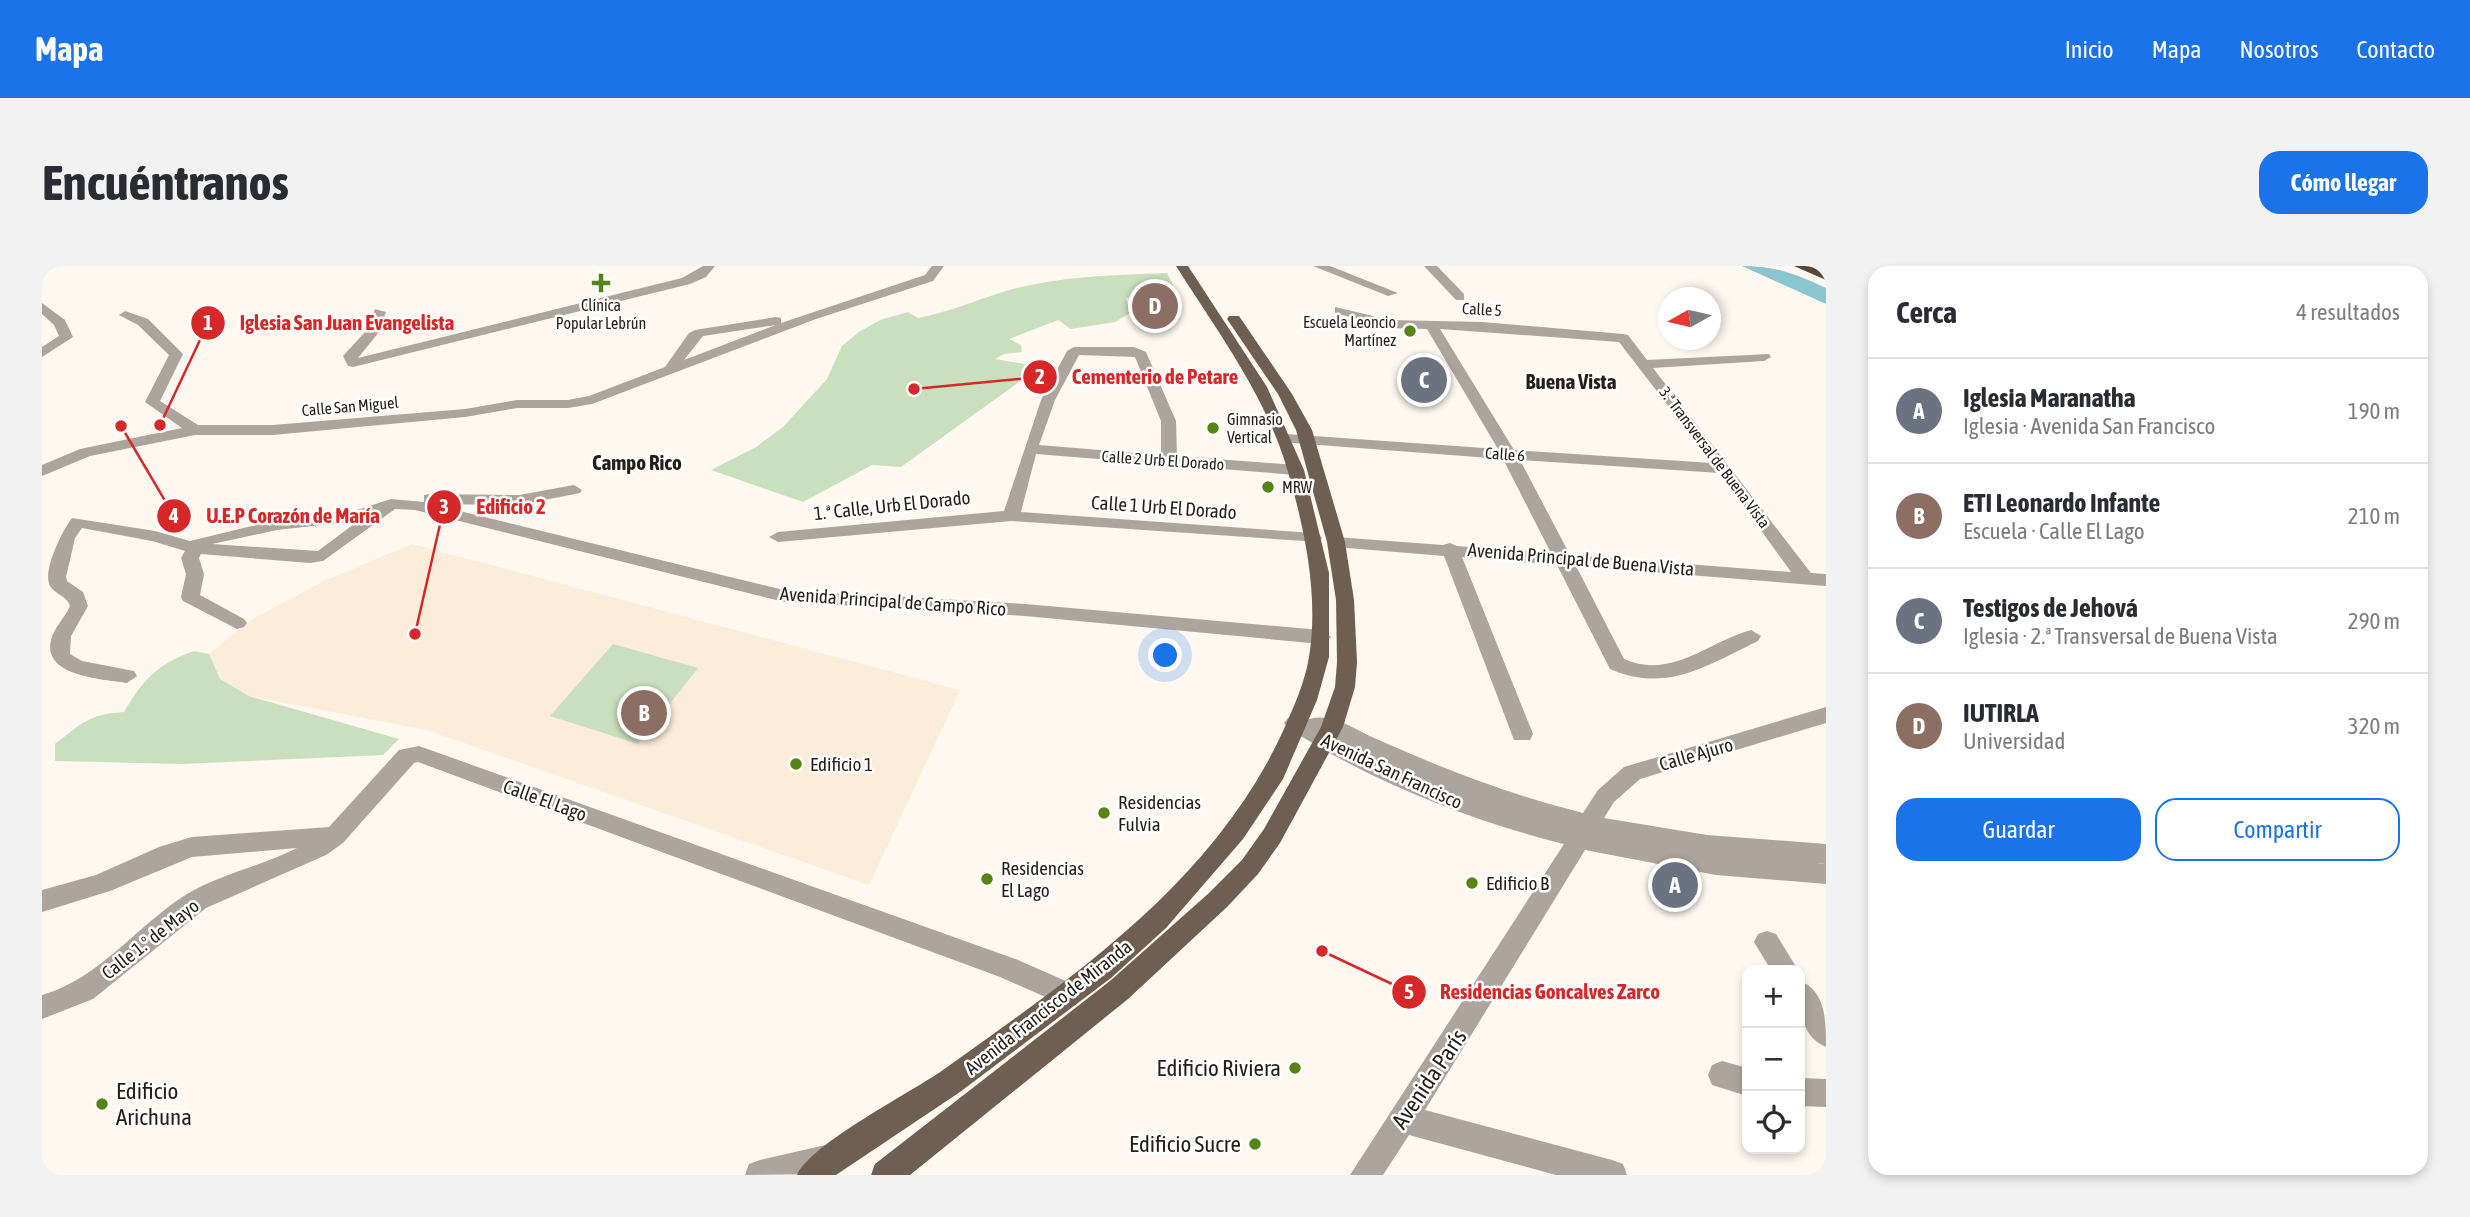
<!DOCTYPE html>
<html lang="es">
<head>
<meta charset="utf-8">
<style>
	body { margin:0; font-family:"Asap Condensed",sans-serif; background:#f2f2f3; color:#2b2b33 }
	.controls { position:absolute; right:21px; bottom:21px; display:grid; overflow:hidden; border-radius:14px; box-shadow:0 4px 10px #0003 }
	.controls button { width:63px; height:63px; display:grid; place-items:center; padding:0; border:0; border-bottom:2px solid #e1e1e2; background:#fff; color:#2b2b33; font:35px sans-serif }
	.compass { position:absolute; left:1616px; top:21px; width:63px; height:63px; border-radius:50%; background:#fff; box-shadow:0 4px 10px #0003; rotate:262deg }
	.you { position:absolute; left:1124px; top:390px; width:24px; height:24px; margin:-18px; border:5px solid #fff; border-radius:50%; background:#1a73e8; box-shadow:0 0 0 10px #1a73e833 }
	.badge { display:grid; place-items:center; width:46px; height:46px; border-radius:50%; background:#1a73e8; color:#fff; font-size:23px; font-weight:700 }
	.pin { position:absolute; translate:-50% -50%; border:4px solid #fff; box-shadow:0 2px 7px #0006 }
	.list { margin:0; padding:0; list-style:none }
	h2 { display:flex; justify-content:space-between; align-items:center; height:91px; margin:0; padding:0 28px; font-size:30px }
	h2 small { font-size:23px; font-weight:400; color:#7c7c81 }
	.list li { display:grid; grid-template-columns:46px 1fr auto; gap:21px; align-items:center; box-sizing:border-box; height:105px; padding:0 28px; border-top:2px solid #e1e1e2 }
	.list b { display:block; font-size:26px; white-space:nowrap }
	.list p { margin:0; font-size:23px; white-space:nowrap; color:#7c7c81 }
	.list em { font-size:23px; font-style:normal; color:#7c7c81 }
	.actions { display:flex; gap:14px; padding:21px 28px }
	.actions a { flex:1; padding:16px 0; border:2px solid #1a73e8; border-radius:21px; text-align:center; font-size:24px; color:#1a73e8 }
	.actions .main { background:#1a73e8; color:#fff }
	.icon { flex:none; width:38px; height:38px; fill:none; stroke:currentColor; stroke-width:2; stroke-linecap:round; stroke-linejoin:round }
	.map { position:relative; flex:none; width:1784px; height:909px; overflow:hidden; border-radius:21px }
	header { display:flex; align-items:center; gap:42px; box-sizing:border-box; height:98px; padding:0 35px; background:#1a73e8; color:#fff }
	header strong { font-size:33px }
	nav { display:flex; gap:38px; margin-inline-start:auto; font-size:24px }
	.intro { display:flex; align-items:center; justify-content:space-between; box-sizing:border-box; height:168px; padding:0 42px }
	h1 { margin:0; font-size:49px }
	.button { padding:18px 32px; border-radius:21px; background:#1a73e8; color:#fff; font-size:24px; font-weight:700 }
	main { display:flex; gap:42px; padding:0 42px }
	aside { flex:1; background:#fff; border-radius:21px; box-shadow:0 4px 10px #0003 }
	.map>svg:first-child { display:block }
	.education { fill:#fcedda }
	.green { fill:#c9dfbe }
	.water { fill:#8bc5ce }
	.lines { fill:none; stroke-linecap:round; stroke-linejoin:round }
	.minor { fill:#ada49d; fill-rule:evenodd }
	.major { fill:#6e5f52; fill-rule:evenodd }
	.highway { fill:#584738; fill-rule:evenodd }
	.poi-dot { fill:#568516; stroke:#fff; stroke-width:2.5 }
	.labels { text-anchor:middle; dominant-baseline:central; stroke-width:5; stroke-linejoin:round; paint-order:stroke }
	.far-poi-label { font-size:16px; fill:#241e17; stroke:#fff; text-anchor:start }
	.far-street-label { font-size:16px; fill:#241e17; stroke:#fff }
	.street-label { font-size:19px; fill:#241e17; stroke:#fff }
	.poi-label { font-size:19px; fill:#241e17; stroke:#fff; text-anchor:start }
	.far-district-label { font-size:21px; font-weight:bold; fill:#241e17; stroke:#fff }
	.near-poi-label { font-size:23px; fill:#241e17; stroke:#fff; text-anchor:end }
	.near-street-label { font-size:23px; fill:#241e17; stroke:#fff }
	.leader { fill:none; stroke:#d62828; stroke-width:2.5 }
	.callout-dot { fill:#d62828; stroke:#fff; stroke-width:2.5 }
	.mark-label { font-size:21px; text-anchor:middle; font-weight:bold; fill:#fff }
	.callout-label { font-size:21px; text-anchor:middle; font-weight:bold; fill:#d62828; stroke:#fff; stroke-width:5; stroke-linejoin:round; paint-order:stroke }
</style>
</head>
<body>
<header>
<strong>Mapa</strong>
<nav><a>Inicio</a><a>Mapa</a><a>Nosotros</a><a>Contacto</a></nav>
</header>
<div class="intro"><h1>Encuéntranos</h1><a class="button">Cómo llegar</a></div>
<main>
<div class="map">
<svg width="1784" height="909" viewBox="0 0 1784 909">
	<rect width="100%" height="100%" fill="#fef8f0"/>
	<path class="education" d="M370 278 918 424 827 619 385 464 207 430 178 413 167 388 210 353 282 315Z"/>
	<g class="green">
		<path d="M1125 7 1134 25 1084 32 1088 47 1073 56 1029 63 1016 54 967 73 979 79 980 86 962 88 953 93 994 100 977 116 859 201 830 199 761 236 669 204 714 181 741 161 785 113 800 80 817 66 838 54 866 46 876 52C907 46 934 34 964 25 1016 10 1071 9 1125 7Z"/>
		<path d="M571 378 656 402 596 478 508 450Z"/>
		<path d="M152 385 167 388 178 413 207 430 357 473 341 489 141 498 13 495V478C40 457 47 448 82 446 101 414 115 398 152 385Z"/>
	</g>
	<path class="water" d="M1700 0C1734 0 1753 8 1784 22V38Z"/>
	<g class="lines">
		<g class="minor">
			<path d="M661 0H673L664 11 648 18 311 101 306 100 301 90 324 65 333 43 344 46 337 66 316 92 640 12Z"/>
			<path d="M890 0H902L891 15 774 53 550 138 526 142H475L423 151 231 169H153L48 190 0 210V199L38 183 140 162 103 136 127 89 96 59 77 49 83 45 106 53 141 88 118 135 156 159H231L423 143 475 134H526L547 130 623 101 647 67 653 64 734 51 739 52V57L883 9ZM734 59 642 94 661 70Z"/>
			<path d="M1271 0H1288L1356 27 1346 30Z"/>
			<path d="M1382 0H1395L1422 28V34H1414Z"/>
			<path d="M0 37 23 54 31 71 0 91V81L17 70 12 59 0 48Z"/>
			<path d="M1293 41 1348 54 1440 56 1581 68 1586 69 1605 94 1727 88 1729 91 1722 95 1611 102 1769 307 1784 308V320L1534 300 1582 393C1629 414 1666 376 1709 364L1719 370 1716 375C1666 399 1624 428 1568 403L1515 299 1420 291 1491 468 1488 474H1472L1402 290 1294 281 1285 276 1294 271 1401 279 1408 277 1415 280 1509 287 1461 193 1238 176 1235 173 1243 168 1456 183 1385 63 1347 62 1293 47ZM1398 63 1577 76 1670 197 1472 184ZM1478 194 1678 207 1749 306 1528 289Z"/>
			<path d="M1032 81H1092L1104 86 1134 155 1135 190 1254 199 1262 204 1254 209 994 188 979 246 1271 267 1277 268 1280 272 1277 276 969 255 736 276 727 271 736 266 962 245 999 134 1025 85ZM1037 89 1093 91 1119 155V189L997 179 1013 134Z"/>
			<path d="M532 219 540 224 538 227 477 239 389 238 742 324 983 338 1279 364 1289 371 1279 378 983 350 742 336 373 244 353 243 281 295 268 297 159 288 157 292 162 308 158 329 202 353 205 357 202 361 195 363 141 335 139 331 144 308 139 292 143 285 110 275 40 262 33 272 24 311 25 315 41 326 46 340 29 370 28 388 40 395 92 405 95 410 85 417C62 413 0 411 9 374 12 361 23 352 28 340 24 329 14 329 8 320 0 305 20 265 30 252L113 265 148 275 235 254 306 247 349 233 382 236V229L388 228 477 229ZM316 255 276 285 170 278 235 264Z"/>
			<path d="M1784 441V457L1598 513 1572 536 1562 552 1665 569 1784 578V598L1774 597 1784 598V618L1674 609 1543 584 1383 844 1570 894 1581 898 1585 909H1514L1367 869 1341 909H1308L1522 578C1426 554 1328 515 1246 462L1242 457 1246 452 1253 449 1265 454C1286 445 1311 462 1330 471 1399 502 1468 529 1541 547L1556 524 1582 501Z"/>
			<path d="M377 480 976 694 1035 720 1039 729 1035 738 1026 741 958 711 376 496 372 497 301 577 284 589 164 642 51 733 0 753V729C59 712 95 659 145 628 179 608 220 600 255 582L150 591 68 625 0 646V624L54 609 117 581 150 571 287 561 357 484Z"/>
			<path d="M1725 665 1734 668 1756 704H1729L1712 676 1716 668Z"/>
			<path d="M1758 715C1784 725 1784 756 1784 781 1757 770 1757 739 1758 715Z"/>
			<path d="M1680 795 1705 802V830L1670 819 1666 809 1670 799Z"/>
			<path d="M1758 812 1784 813V841L1758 840Z"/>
			<path d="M788 878 799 882 803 893 799 904 788 908 703 909 707 898 718 894Z"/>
		</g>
		<g class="major">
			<path d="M1134 0H1146L1225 121 1262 204 1287 307V391L1275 434 1241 513 1201 573 1124 662 1069 712 918 826 794 909H755C768 878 870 826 901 804 1033 710 1173 615 1242 463 1252 440 1263 416 1267 391 1277 331 1263 264 1246 206 1225 131 1175 65 1134 0Z"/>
			<path d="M1187 50H1197L1250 128 1270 164 1303 276 1312 334 1315 396 1313 421 1301 461 1238 577 1216 608 1185 641 1086 733 868 909H829L833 898 1068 715 1167 627 1200 594 1222 563 1279 461 1293 421 1295 396 1294 334 1285 276 1254 164 1236 128 1185 53Z"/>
		</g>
		<path class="highway" d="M1752 0H1769L1784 6V14Z"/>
	</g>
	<g class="poi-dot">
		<path d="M555.5 6.5h7v7h7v7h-7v7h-7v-7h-7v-7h7z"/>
		<circle cx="1368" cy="65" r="7"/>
		<circle cx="1171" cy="162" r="7"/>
		<circle cx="1226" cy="221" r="7"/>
		<circle cx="754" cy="498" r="7"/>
		<circle cx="1062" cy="547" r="7"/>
		<circle cx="945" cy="613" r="7"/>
		<circle cx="1430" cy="617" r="7"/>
		<circle cx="1253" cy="802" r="7"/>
		<circle cx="60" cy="838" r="7"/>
		<circle cx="1213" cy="878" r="7"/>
	</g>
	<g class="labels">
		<g class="far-poi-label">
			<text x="559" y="39" text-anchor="middle">Clínica<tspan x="559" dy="18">Popular Lebrún</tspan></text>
			<text x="1354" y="56" text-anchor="end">Escuela Leoncio<tspan x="1354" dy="18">Martínez</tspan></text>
			<text x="1185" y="153">Gimnasio<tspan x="1185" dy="18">Vertical</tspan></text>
			<text x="1240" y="221">MRW</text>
		</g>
		<g class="far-street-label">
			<text transform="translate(1440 43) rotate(3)">Calle 5</text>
			<text transform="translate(308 140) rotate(-5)">Calle San Miguel</text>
			<text transform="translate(1463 188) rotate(4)">Calle 6</text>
			<text transform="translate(1673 191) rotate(53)">3.ª Transversal de Buena Vista</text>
			<text transform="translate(1121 194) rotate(4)">Calle 2 Urb El Dorado</text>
		</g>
		<g class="street-label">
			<text transform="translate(850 239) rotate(-6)">1.ª Calle, Urb El Dorado</text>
			<text transform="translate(1122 241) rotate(4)">Calle 1 Urb El Dorado</text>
			<text transform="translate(1539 293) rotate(5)">Avenida Principal de Buena Vista</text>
			<text transform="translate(851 335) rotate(4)">Avenida Principal de Campo Rico</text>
			<text transform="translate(1654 488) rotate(-16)">Calle Ajuro</text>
			<text transform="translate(1350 505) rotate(25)">Avenida San Francisco</text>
			<text transform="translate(503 534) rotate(20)">Calle El Lago</text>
			<text transform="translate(108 673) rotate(-38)">Calle 1.° de Mayo</text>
			<text transform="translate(1006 741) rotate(-38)">Avenida Francisco de Miranda</text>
		</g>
		<g class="poi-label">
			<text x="768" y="498">Edificio 1</text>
			<text x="1076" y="536">Residencias<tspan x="1076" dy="22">Fulvia</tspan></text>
			<text x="959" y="602">Residencias<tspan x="959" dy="22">El Lago</tspan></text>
			<text x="1444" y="617">Edificio B</text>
		</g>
		<g class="far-district-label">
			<text x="1529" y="115">Buena Vista</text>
			<text x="595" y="196">Campo Rico</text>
		</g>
		<g class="near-poi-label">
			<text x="1239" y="802">Edificio Riviera</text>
			<text x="74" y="825" text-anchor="start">Edificio<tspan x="74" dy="26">Arichuna</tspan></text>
			<text x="1199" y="878">Edificio Sucre</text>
		</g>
		<g class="near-street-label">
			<text transform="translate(1387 813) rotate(-56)">Avenida París</text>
		</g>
	</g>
	<path class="leader" d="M118 159L166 57M872 123L998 111M373 368L402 241M79 160L132 250M1280 685L1367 726"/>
	<g class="callout-dot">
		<circle cx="118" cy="159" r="7"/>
		<circle cx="872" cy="123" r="7"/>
		<circle cx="373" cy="368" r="7"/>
		<circle cx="79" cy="160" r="7"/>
		<circle cx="1280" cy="685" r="7"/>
		<circle cx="166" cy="57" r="18"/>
		<circle cx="998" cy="111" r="18"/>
		<circle cx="402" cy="241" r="18"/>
		<circle cx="132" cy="250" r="18"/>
		<circle cx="1367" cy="726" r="18"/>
	</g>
	<g class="mark-label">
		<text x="166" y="64">1</text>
		<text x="998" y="118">2</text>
		<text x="402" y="248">3</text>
		<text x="132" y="257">4</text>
		<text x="1367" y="733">5</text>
	</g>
	<g class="callout-label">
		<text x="305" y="64">Iglesia San Juan Evangelista</text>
		<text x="1113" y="118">Cementerio de Petare</text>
		<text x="469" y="248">Edificio 2</text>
		<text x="251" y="257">U.E.P Corazón de María</text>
		<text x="1508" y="733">Residencias Goncalves Zarco</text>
	</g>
</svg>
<div class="controls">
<button>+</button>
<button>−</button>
<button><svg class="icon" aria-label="locate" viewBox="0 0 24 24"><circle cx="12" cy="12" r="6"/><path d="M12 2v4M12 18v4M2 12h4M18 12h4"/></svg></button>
</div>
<svg class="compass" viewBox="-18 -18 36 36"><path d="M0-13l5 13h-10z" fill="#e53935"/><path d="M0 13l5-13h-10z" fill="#7c7c81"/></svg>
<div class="you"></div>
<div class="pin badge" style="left:1633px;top:619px;background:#6b7280">A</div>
<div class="pin badge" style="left:602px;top:447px;background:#8d6e63">B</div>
<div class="pin badge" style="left:1382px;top:114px;background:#6b7280">C</div>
<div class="pin badge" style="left:1113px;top:40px;background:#8d6e63">D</div>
</div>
<aside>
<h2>Cerca<small>4 resultados</small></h2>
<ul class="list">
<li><span class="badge" style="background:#6b7280">A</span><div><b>Iglesia Maranatha</b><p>Iglesia · Avenida San Francisco</p></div><em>190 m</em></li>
<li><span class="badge" style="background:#8d6e63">B</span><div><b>ETI Leonardo Infante</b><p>Escuela · Calle El Lago</p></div><em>210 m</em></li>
<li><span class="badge" style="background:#6b7280">C</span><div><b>Testigos de Jehová</b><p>Iglesia · 2.ª Transversal de Buena Vista</p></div><em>290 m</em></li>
<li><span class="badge" style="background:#8d6e63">D</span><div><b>IUTIRLA</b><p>Universidad</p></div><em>320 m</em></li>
</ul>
<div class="actions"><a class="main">Guardar</a><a>Compartir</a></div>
</aside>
</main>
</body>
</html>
